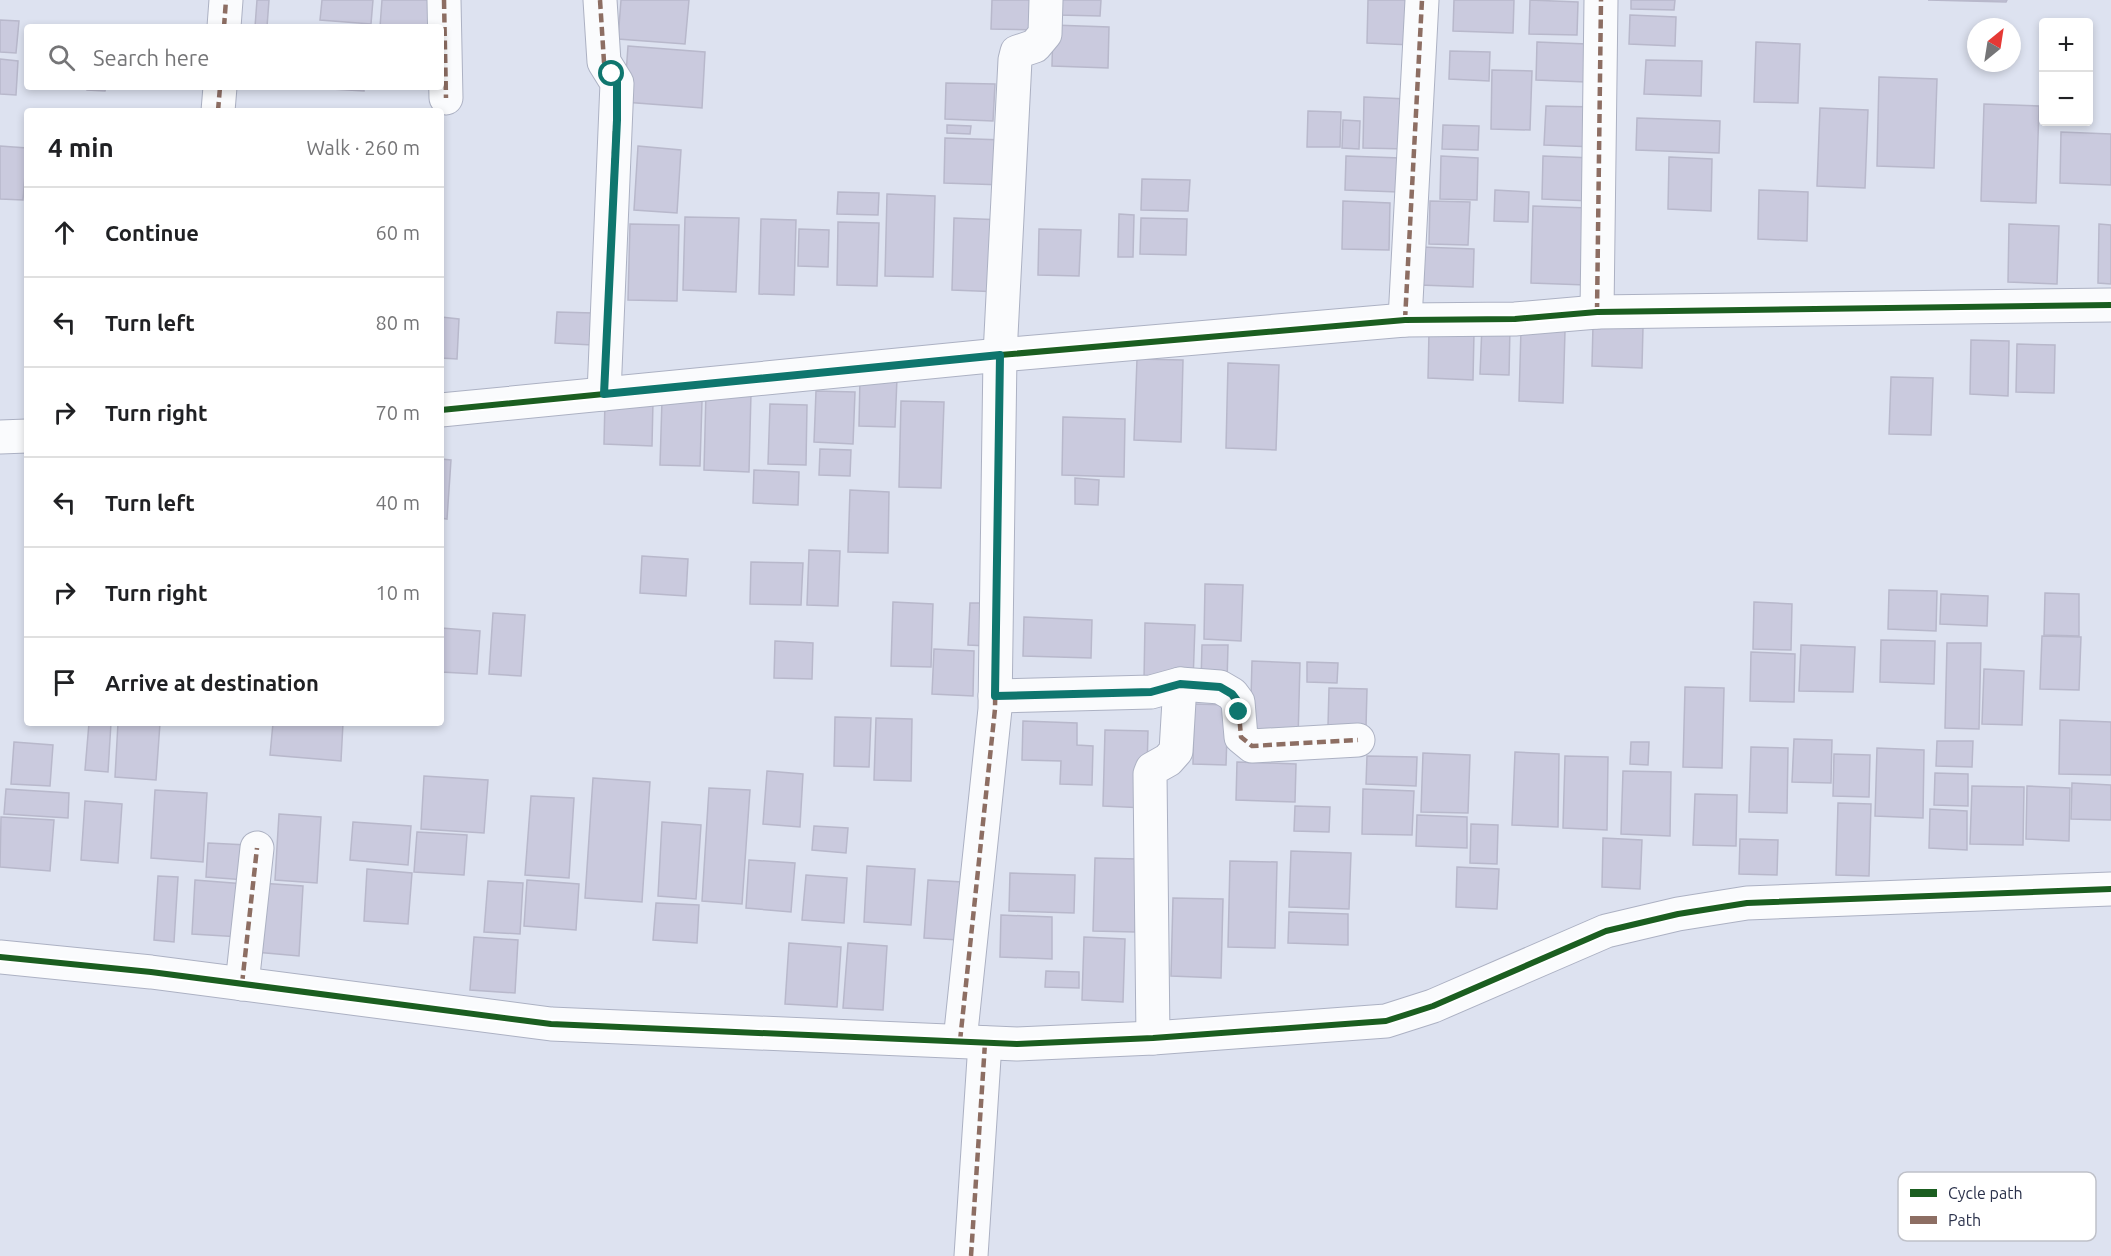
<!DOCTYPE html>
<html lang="en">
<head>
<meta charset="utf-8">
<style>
	body { margin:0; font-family:Ubuntu,sans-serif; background:#f6f6f6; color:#202124 }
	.controls { position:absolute; right:18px; top:18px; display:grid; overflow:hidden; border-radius:6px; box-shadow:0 3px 9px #0003 }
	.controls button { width:54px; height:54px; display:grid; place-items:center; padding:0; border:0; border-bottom:2px solid #e0e0e0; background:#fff; color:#202124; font:30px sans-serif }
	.compass { position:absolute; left:1967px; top:18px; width:54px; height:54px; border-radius:50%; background:#fff; box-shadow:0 3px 9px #0003; rotate:30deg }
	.stop { position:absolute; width:18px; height:18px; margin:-14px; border:4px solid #0f766e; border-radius:50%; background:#fff }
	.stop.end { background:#0f766e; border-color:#fff; box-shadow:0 2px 6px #0008 }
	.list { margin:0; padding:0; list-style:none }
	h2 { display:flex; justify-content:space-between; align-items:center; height:78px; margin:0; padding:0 24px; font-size:26px }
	h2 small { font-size:20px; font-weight:400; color:#757577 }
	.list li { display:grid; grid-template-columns:39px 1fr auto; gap:18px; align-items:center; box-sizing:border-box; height:90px; padding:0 24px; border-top:2px solid #e0e0e0 }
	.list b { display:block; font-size:22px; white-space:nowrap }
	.list em { font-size:20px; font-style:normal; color:#757577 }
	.icon { flex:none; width:33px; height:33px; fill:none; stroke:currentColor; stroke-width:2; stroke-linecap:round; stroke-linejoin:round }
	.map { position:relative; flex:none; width:2111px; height:1256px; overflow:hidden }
	.search { position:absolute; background:#fff; box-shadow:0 3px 9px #0003; left:24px; top:24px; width:420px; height:66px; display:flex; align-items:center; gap:15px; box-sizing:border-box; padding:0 21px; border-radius:6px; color:#757577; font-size:22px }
	.panel { position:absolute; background:#fff; box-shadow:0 3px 9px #0003; left:24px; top:108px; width:420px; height:618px; border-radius:6px }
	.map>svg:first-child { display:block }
	.building { fill:#cacade; stroke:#b8b8cb; stroke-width:1.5 }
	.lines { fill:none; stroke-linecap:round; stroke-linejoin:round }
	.minor-casing { stroke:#acb1c3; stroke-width:35 }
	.minor { stroke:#fafbfd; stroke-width:33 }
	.quiet { stroke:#8d6e63; stroke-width:4.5; stroke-dasharray:9 4.5; stroke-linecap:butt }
	.cycleway-casing { stroke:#fff; stroke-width:10 }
	.cycleway { stroke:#1b5e20; stroke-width:6 }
	.route { stroke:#0f766e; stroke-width:8 }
	.key { fill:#fff; stroke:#bfc1c9; stroke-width:1.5 }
	.key-label { font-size:16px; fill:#29304a }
</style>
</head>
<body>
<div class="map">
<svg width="2111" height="1256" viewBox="0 0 2111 1256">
	<rect width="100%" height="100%" fill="#dde2f0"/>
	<g class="building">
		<path d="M257 0H269L267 27H255Z"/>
		<path d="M322 0H373L371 24 320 20Z"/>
		<path d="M382 0H429L428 27H380Z"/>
		<path d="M621 0H689L685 44 618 39Z"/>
		<path d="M992 0H1039L1038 30 991 29Z"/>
		<path d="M1059 0H1101L1100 16 1058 15Z"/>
		<path d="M1368 0H1413L1412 45 1367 43Z"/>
		<path d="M1454 0H1514L1513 33 1453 31Z"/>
		<path d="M1530 0 1578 2 1577 35 1529 34Z"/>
		<path d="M1631 0H1675L1674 10 1631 9Z"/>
		<path d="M1928 0H2007L2006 2Z"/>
		<path d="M1630 15 1676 17 1675 46 1629 44Z"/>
		<path d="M0 20 19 21 16 53 0 52Z"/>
		<path d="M1053 25 1109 27 1108 68 1052 66Z"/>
		<path d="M1537 42 1587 44 1586 82 1536 80Z"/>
		<path d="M1756 42 1800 44 1798 103 1754 102Z"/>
		<path d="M628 46 705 52 702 108 624 102Z"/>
		<path d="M1450 51 1490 52 1489 81 1449 79Z"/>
		<path d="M0 59 18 61 16 95 0 94Z"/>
		<path d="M1646 60 1702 61 1701 96 1644 94Z"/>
		<path d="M1492 70 1532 71 1530 130 1491 129Z"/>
		<path d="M1879 77 1937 79 1934 168 1877 166Z"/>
		<path d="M946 83 995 84 993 121 945 119Z"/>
		<path d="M87 87H106L105 91 87 90Z"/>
		<path d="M332 87H364V91L332 89Z"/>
		<path d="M1364 97 1407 99 1406 149 1363 148Z"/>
		<path d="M1984 104 2039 106 2036 203 1981 201Z"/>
		<path d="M1546 106 1597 107 1595 147 1544 145Z"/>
		<path d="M1820 108 1868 110 1865 188 1817 186Z"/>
		<path d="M36 109 70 111H36Z"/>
		<path d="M1308 111 1341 112 1340 147H1307Z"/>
		<path d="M1637 118 1720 121 1719 153 1636 150Z"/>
		<path d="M1343 120 1360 121 1359 149 1342 148Z"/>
		<path d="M947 125 971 126 970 134 947 133Z"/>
		<path d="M1443 125 1479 126 1478 150 1442 149Z"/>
		<path d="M2061 132 2111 134V185L2060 183Z"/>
		<path d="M945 138 1004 140V185L944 183Z"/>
		<path d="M0 146 27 148 23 200 0 199Z"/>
		<path d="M638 146 681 150 677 213 634 210Z"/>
		<path d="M1346 156 1400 158 1398 192 1345 190Z"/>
		<path d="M1441 156 1478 158 1477 200 1440 199Z"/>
		<path d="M1543 156 1593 158 1592 201 1542 199Z"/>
		<path d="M1669 157 1712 159 1711 211 1668 209Z"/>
		<path d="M1142 179 1190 180 1188 211 1141 210Z"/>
		<path d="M1495 190 1529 192 1528 222 1494 221Z"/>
		<path d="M1759 190 1808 192 1807 241 1758 239Z"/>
		<path d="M838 192 879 193 878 215 837 214Z"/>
		<path d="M887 194 935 196 933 277 885 276Z"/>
		<path d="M1343 201 1390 203 1389 250 1342 249Z"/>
		<path d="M1430 201 1470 202 1468 245 1429 244Z"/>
		<path d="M1533 206 1588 208 1586 285 1531 283Z"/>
		<path d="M1119 214 1134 215 1133 257H1118Z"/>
		<path d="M685 217 739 218 736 292 683 290Z"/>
		<path d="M954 218 1004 220 1001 292 952 290Z"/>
		<path d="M1141 218 1187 219 1186 255 1140 254Z"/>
		<path d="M761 219 796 220 794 295 759 294Z"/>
		<path d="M838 222 879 223 877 286 837 285Z"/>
		<path d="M630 224 679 225 677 301 628 300Z"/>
		<path d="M2009 224 2059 226 2057 284 2008 282Z"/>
		<path d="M2099 224 2111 225V284L2098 283Z"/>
		<path d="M799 229 829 230 828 267 798 266Z"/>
		<path d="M1039 229 1081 230 1079 276 1038 275Z"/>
		<path d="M1421 247 1474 249 1473 287 1420 285Z"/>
		<path d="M557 312 593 313 592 345 555 343Z"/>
		<path d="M441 317 459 319 457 359 441 358Z"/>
		<path d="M1482 325 1510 327 1509 375 1480 374Z"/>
		<path d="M1593 325 1643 327 1642 368 1592 366Z"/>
		<path d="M1521 329 1565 330 1563 403 1519 401Z"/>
		<path d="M1429 331 1474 332 1473 380 1428 378Z"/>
		<path d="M1971 340 2009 341 2008 396 1970 394Z"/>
		<path d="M2017 344 2055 345 2054 393 2016 392Z"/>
		<path d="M1137 359 1183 360 1181 442 1134 440Z"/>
		<path d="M1228 363 1279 365 1276 450 1226 448Z"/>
		<path d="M860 376 897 378 895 427 859 426Z"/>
		<path d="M1891 377 1933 378 1931 435 1889 434Z"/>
		<path d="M816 391 855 392 853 444 814 442Z"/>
		<path d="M706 392 751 393 749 472 704 470Z"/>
		<path d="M605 400 653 401 652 446 604 444Z"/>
		<path d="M662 400 702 401 700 466 660 465Z"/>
		<path d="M901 401 944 402 941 488 899 487Z"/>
		<path d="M770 404 807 405 806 465 768 464Z"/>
		<path d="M1063 417 1125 419 1124 477 1062 475Z"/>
		<path d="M820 449 851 450 850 476 819 475Z"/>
		<path d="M441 459 451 460 447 519 441 518Z"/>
		<path d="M754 470 799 472 798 505 753 503Z"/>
		<path d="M1075 478 1099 480 1098 505 1075 504Z"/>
		<path d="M850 490 889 492 888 553 848 552Z"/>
		<path d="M809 550 840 551 838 606 807 605Z"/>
		<path d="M642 556 688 559 686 596 640 593Z"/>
		<path d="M751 562 803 563 801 605 750 604Z"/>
		<path d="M1205 584 1243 585 1241 641 1204 639Z"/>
		<path d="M1889 590 1937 591 1936 631 1888 629Z"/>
		<path d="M2045 593 2079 594V636L2044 635Z"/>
		<path d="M1941 594 1988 596 1987 626 1940 624Z"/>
		<path d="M893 602 933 604 931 667 891 666Z"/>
		<path d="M1754 602 1792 604 1791 650 1753 649Z"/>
		<path d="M970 603H989L988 646 968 645Z"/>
		<path d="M493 613 525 615 521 676 489 674Z"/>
		<path d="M1024 617 1092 620 1091 658 1023 656Z"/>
		<path d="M1145 623 1195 625 1193 682 1144 680Z"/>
		<path d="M441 628 480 631 477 674 441 672Z"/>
		<path d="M2042 636 2081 637 2079 690 2040 689Z"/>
		<path d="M1881 640 1935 641 1934 684 1880 682Z"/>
		<path d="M775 641 813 643 812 679 774 678Z"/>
		<path d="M1947 643H1981L1979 729 1945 728Z"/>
		<path d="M1202 645H1228L1227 683 1201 682Z"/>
		<path d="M1801 645 1855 647 1853 692 1799 691Z"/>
		<path d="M934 649 974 651 973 696 932 694Z"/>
		<path d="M1751 652 1795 654 1794 702 1750 701Z"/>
		<path d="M1252 661 1300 663 1298 739 1250 737Z"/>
		<path d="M1307 662 1338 663 1337 683 1307 682Z"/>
		<path d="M1984 669 2024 671 2022 725 1982 724Z"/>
		<path d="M1685 687 1724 688 1722 768 1683 767Z"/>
		<path d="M1329 688 1367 689 1366 727 1328 726Z"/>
		<path d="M1194 704 1228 705 1226 765 1193 764Z"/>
		<path d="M835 717 871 718 869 767 834 766Z"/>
		<path d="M876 718 912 719 911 781 874 780Z"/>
		<path d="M2060 720 2111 722V775L2059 774Z"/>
		<path d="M1023 721 1077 723V745L1093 746 1092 785 1060 784 1061 761 1022 760Z"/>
		<path d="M89 723H111L108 772 85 770Z"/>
		<path d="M118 723H160L156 780 115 777Z"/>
		<path d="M273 723H343L341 761 270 755Z"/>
		<path d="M1105 730 1148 731 1146 808 1103 806Z"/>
		<path d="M1794 739 1832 740 1831 783 1792 782Z"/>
		<path d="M1937 741H1973L1972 767 1936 766Z"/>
		<path d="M14 742 53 745 50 786 11 784Z"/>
		<path d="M1631 742H1649L1648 765 1630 764Z"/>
		<path d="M1751 747 1788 748 1787 813 1749 812Z"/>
		<path d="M1877 748 1924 750 1923 818 1875 816Z"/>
		<path d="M1515 752 1559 754 1558 827 1512 825Z"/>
		<path d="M1423 753 1470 755 1468 813 1421 812Z"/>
		<path d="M1834 754 1870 755 1869 797 1833 796Z"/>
		<path d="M1367 756 1417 757 1416 786 1366 784Z"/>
		<path d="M1565 756 1608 757 1607 830 1563 828Z"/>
		<path d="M1237 762 1296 764 1295 802 1236 800Z"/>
		<path d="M767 771 803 774 800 827 763 824Z"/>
		<path d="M1623 771 1671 772 1670 836 1621 834Z"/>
		<path d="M1935 773 1968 774V806L1934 805Z"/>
		<path d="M424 776 488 780 484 833 421 829Z"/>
		<path d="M593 778 650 782 642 902 585 898Z"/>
		<path d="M2072 783 2111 785V820L2071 819Z"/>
		<path d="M1972 786 2024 787 2023 845 1970 844Z"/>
		<path d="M2027 786 2070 788 2069 841 2026 839Z"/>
		<path d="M709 788 750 790 742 904 702 901Z"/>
		<path d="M6 789 69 793 68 818 4 814Z"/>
		<path d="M1363 789 1414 791 1412 835 1362 834Z"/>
		<path d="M155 790 207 793 203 862 151 858Z"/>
		<path d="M1695 794 1737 795 1736 846 1693 845Z"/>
		<path d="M531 796 574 798 569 878 525 875Z"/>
		<path d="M85 801 122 804 118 863 81 860Z"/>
		<path d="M1838 803 1871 804 1869 876 1836 875Z"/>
		<path d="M1295 806 1330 807 1329 832 1294 831Z"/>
		<path d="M1930 809 1967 811V850L1929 848Z"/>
		<path d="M279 814 321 817 317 883 275 880Z"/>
		<path d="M1417 815 1467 817V848L1416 846Z"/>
		<path d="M1 817 54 820 50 871 0 867Z"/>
		<path d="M353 822 411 826 408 865 350 860Z"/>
		<path d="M662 822 701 825 696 899 658 896Z"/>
		<path d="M1471 824 1498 825 1497 864 1470 863Z"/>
		<path d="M814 826 848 828 846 853 812 850Z"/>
		<path d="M417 832 467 835 464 875 414 872Z"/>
		<path d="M1603 838 1642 840 1640 889 1602 887Z"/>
		<path d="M1740 839 1778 840 1777 875 1739 874Z"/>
		<path d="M208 843 248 845 246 880 206 877Z"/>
		<path d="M1291 851 1351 853 1349 909 1289 907Z"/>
		<path d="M1095 858 1138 859 1135 932 1093 931Z"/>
		<path d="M749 860 795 863 791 912 746 908Z"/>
		<path d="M1230 861 1277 862 1275 948 1228 947Z"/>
		<path d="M867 866 915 869 911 925 864 922Z"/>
		<path d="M1457 867 1499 869 1497 909 1456 907Z"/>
		<path d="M367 869 412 873 408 924 364 921Z"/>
		<path d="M1010 873 1075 875 1074 913 1009 911Z"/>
		<path d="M806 875 847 878 844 923 802 920Z"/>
		<path d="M158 876 178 877 174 942 154 940Z"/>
		<path d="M195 880 245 884 241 937 192 934Z"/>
		<path d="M527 880 579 884 576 930 524 926Z"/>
		<path d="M928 880 963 882 959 940 924 938Z"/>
		<path d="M488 881 523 883 520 934 484 932Z"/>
		<path d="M260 883 303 886 299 956 255 952Z"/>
		<path d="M1173 898 1223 899 1221 978 1171 976Z"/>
		<path d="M656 903 699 905 697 943 653 940Z"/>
		<path d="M1289 912 1348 914V945L1288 943Z"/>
		<path d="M1001 915 1052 917V959L1000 957Z"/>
		<path d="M474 937 518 940 515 993 470 990Z"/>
		<path d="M1084 937 1125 939 1123 1002 1082 1000Z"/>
		<path d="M789 943 841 947 837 1007 785 1004Z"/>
		<path d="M848 943 887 946 883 1010 843 1008Z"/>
		<path d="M1046 971 1079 972V988L1045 987Z"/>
	</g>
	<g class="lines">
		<g class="minor-casing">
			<g id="minor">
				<path d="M444 0 446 98"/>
				<path d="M600 0 604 62 617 83 604 394"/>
				<path d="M224 27 226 0"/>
				<path d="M218 111 220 87"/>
				<path d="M1597 312 1601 0"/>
				<path d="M1405 320 1422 0"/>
				<path d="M441 410 1000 355 1405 320 1515 319 1597 312 2111 305"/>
				<path d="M0 437 27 436"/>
				<path d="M995 696 1151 692 1180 684 1220 687 1232 694 1238 702 1241 737 1252 746 1358 740"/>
				<path d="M0 957 151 972 551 1024 1017 1044 1153 1038 1386 1021 1433 1006 1606 931 1678 914 1747 903 2111 889"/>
				<path d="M242 984 257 848"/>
				<path d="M1153 1038 1150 774 1152 769 1168 760 1176 751 1180 684"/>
				<path d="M960 1041 995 709 1000 355 1015 60 1017 52 1035 46 1045 34 1046 0"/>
				<path d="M971 1256 985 1043"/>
			</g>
		</g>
		<use href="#minor" class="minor"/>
		<g class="quiet">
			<path d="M444 0 446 98"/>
			<path d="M600 0 604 62 617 83 604 394"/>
			<path d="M224 27 226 0"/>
			<path d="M218 111 220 87"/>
			<path d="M1597 312 1601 0"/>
			<path d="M1405 320 1422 0"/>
			<path d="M995 696 1151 692 1180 684 1220 687 1232 694 1238 702 1241 737 1252 746 1358 740"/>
			<path d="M242 984 257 848"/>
			<path d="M960 1041 995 709 1000 355"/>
			<path d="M971 1256 985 1043"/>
		</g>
		<g class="cycleway-casing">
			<g id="cycleway">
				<path d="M441 410 1000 355 1405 320 1515 319 1597 312 2111 305"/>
				<path d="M0 957 151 972 551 1024 1017 1044 1153 1038 1386 1021 1433 1006 1606 931 1678 914 1747 903 2111 889"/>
			</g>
		</g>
		<use href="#cycleway" class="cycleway"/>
	</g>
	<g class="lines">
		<path class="route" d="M612 74 617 82V120L604 394 1000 355 995 696 1151 692 1180 684 1220 687 1232 694 1238 702 1239 712"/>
	</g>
	<rect x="1898" y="1172" width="198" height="69" rx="9" class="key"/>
	<rect x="1910" y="1189" width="27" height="8" fill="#1b5e20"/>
	<rect x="1910" y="1216" width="27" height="8" fill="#8d6e63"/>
	<g class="key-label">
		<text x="1948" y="1199">Cycle path</text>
		<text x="1948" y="1226">Path</text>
	</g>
</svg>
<div class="controls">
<button>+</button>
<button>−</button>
</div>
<svg class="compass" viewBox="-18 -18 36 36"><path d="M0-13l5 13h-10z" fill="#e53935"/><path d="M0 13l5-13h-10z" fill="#757577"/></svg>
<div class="stop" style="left:612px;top:74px"></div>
<div class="stop end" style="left:1239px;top:712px"></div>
<div class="search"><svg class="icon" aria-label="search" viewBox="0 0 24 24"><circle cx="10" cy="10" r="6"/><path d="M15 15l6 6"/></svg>Search here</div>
<section class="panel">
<h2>4 min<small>Walk · 260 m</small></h2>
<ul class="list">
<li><svg class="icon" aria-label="ahead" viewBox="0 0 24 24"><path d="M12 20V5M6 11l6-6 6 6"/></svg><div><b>Continue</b></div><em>60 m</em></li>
<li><svg class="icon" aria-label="left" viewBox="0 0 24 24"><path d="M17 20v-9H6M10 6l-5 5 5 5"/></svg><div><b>Turn left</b></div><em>80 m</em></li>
<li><svg class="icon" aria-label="right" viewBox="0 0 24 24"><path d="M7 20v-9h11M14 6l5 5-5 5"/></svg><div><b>Turn right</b></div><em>70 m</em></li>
<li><svg class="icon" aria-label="left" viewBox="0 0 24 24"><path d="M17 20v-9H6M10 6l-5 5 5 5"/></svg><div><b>Turn left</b></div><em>40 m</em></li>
<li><svg class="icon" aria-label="right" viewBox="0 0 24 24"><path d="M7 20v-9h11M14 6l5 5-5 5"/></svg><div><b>Turn right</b></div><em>10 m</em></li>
<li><svg class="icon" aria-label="arrive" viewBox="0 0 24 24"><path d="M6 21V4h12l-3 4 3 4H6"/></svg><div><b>Arrive at destination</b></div></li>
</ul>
</section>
</div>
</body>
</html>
